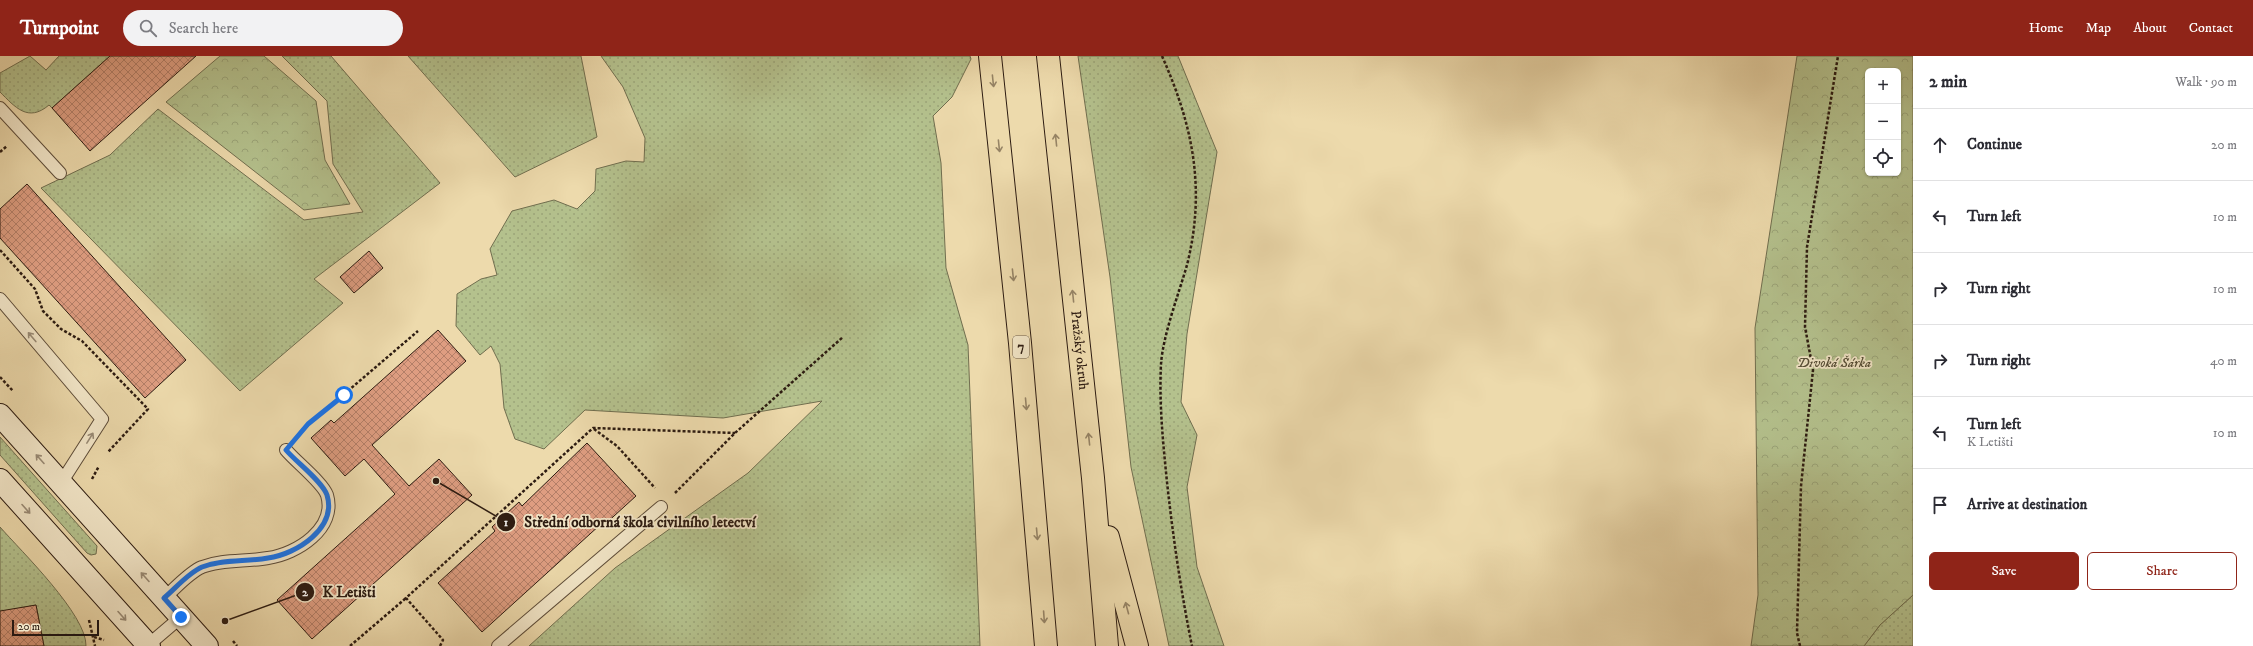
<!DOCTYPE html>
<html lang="en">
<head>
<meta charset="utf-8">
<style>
	body { margin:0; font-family:"IM FELL DW Pica",serif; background:#f2f2f3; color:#2b2b33 }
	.controls { position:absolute; right:12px; top:12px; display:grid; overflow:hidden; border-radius:6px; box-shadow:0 1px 3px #0004 }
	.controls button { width:36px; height:36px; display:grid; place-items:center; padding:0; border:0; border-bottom:1px solid #e1e1e2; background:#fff; color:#2b2b33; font:20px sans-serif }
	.scale { position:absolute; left:12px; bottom:10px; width:87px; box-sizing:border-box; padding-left:4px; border:2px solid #2c1b11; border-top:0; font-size:11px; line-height:14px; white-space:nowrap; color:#2c1b11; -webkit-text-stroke:3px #f3e7c9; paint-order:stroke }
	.stop { position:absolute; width:12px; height:12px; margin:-9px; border:3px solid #1a73e8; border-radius:50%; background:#fff }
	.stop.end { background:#1a73e8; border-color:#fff; box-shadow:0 1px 4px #0008 }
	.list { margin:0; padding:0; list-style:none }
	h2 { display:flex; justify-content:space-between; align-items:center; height:52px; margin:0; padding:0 16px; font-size:17px }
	h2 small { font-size:13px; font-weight:400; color:#7c7c81 }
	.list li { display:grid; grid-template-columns:26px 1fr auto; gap:12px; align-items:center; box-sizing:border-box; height:72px; padding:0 16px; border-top:1px solid #e1e1e2 }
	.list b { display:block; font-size:15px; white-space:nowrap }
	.list p { margin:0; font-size:13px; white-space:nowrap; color:#7c7c81 }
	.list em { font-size:13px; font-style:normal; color:#7c7c81 }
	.actions { display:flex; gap:8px; padding:12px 16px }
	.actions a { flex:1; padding:9px 0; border:1px solid #8f2418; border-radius:6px; text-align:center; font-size:14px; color:#8f2418 }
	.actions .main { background:#8f2418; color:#fff }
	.icon { flex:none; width:22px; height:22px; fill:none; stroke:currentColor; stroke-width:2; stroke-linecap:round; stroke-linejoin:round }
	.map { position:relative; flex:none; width:1913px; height:590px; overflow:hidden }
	header { display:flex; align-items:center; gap:24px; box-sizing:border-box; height:56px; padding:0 20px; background:#8f2418; color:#fff }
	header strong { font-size:19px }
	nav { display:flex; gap:22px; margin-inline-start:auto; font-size:14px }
	.search { width:280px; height:36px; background:#f2f2f3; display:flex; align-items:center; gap:10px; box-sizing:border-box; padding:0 14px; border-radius:22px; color:#7c7c81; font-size:15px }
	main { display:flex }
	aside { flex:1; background:#fff }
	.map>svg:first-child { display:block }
	.grass { fill:url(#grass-dots); stroke:#706e4f }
	.forest { fill:url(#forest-crowns); stroke:#706e4f; fill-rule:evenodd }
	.building { fill:url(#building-cross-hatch); stroke:#2c1b11 }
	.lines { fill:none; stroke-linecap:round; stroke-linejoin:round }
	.lane-casing { stroke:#5c4b38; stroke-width:14 }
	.secondary-casing { stroke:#2c1b11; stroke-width:24 }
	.highway-casing { stroke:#2c1b11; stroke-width:24 }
	.path { stroke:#2c1b11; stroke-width:2.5; stroke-dasharray:3 2; stroke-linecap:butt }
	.lane { stroke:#f3e7c9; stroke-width:12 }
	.secondary { stroke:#f3e7c9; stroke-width:22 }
	.highway { stroke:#eddaac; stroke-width:22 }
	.oneway { stroke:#968466 }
	.oneway2 { stroke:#998b76 }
	.route { stroke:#1a73e8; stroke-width:5 }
	.labels { text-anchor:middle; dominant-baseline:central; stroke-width:3.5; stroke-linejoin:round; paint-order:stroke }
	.shield { fill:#f3e7c9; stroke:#685848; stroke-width:1 }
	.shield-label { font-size:13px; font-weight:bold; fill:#2c1b11 }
	.street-label { font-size:14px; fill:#2c1b11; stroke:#f3e7c9 }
	.park-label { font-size:14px; font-style:italic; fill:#554d36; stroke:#f3e7c9 }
	.leader { fill:none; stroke:#2c1b11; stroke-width:1.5 }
	.callout-dot { fill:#2c1b11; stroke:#f3e7c9; stroke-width:1.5 }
	.mark-label { font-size:12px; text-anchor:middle; font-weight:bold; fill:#fff }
	.callout-label { font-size:15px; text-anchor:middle; font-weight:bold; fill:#2c1b11; stroke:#f3e7c9; stroke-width:3.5; stroke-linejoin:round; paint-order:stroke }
</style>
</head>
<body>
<header>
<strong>Turnpoint</strong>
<div class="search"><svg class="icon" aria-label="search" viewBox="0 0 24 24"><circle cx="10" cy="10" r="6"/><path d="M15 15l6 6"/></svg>Search here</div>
<nav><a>Home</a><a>Map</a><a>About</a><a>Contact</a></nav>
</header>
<main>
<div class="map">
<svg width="1913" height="590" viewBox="0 0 1913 590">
	<defs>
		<pattern id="grass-dots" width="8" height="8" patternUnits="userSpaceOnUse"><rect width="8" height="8" fill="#b4c18d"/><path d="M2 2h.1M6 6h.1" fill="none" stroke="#9ba579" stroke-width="1.8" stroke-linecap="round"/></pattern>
		<pattern id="forest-crowns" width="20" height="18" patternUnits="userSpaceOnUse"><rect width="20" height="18" fill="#b4c18d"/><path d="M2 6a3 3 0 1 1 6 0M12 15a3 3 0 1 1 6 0" fill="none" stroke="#9ba579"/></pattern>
		<pattern id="building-cross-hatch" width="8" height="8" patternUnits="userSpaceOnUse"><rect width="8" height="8" fill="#de9d81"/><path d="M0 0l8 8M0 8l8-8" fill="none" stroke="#b47f68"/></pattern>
	</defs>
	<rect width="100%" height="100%" fill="#eddaac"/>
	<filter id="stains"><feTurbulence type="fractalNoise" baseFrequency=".005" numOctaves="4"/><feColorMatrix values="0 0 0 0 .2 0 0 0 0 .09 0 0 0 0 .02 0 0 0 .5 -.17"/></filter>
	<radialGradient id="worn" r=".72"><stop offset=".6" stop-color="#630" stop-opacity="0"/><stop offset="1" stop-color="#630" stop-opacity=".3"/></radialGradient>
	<g class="grass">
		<path d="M30 0 46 14 59 0H110L52 52 49 49C28 67 15 51 0 36V17Z"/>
		<path d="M282 0H331L440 127 314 223 343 247 240 335 41 132 110 99 158 53 304 164 363 156 333 108 327 45Z"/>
		<path d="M408 0H581L597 81 515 121Z"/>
		<path d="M601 0H970L971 3 952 41 933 60 941 107 946 212 968 289 980 590H529L615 512 748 417 822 345 723 362 585 354 544 393 515 383 504 352 500 308 491 290 480 299 456 270 457 238 481 223 497 219 490 193 512 155 554 144 577 153 595 135 596 113 626 105 644 106 645 82 623 31Z"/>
		<path d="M1078 0H1178L1217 96 1187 278 1181 346 1197 379 1187 431 1197 511 1224 590H1169L1131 411 1110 221Z"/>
		<path d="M0 381 97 490 96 498 91 499 87 497 0 399Z"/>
		<path d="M0 471C21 495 87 559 86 590H44L36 549 0 556Z"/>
		<path d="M1913 539V590H1864L1880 569Z"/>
	</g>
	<g class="forest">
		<path d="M220 0H264L316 45 325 104 350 148 304 154 166 46Z"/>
		<path d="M1797 0H1913V539L1880 569 1864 590H1751L1758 539 1755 272ZM1868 15H1898V117H1868Z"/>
	</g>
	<g class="building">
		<path d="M110 0H196L90 95 52 52Z"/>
		<path d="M27 128 186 304 145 342 0 182V153Z"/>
		<path d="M369 195 383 212 354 237 340 221Z"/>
		<path d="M438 274 466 305 372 389 409 430 439 403 472 439 312 583 277 544 395 438 364 403 345 420 311 382 331 364 334 367Z"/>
		<path d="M587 387 636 440 603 470 601 468 482 576 438 527 495 475 492 471 519 446 522 450Z"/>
		<path d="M36 549 44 590H0V555Z"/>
	</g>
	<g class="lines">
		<g class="lane-casing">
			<g id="lane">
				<path d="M0 52 60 117"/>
				<path d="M0 243 102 363 61 427"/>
				<path d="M164 542C175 533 188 517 202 511 223 503 246 506 268 502 297 498 337 472 327 439 323 427 295 405 286 394"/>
				<path d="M147 590 181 561"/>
				<path d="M498 590 661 451"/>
			</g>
		</g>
		<g class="secondary-casing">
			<g id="secondary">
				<path d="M0 359 207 590"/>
				<path d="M0 424 149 590"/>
			</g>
		</g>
		<g class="highway-casing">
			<g id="highway">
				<path d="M990 0 1020 287 1046 590"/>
				<path id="s1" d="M1048 0 1093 422 1107 590"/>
				<path d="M1108 481 1137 590"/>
			</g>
		</g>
		<g class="path">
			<path d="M1162 0C1193 70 1206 133 1187 209 1179 237 1163 279 1161 308 1159 348 1163 386 1167 426 1173 481 1181 536 1192 590"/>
			<path d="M0 96 7 90"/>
			<path d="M0 194 35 233 43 255 61 273 82 285 148 353 108 396"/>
			<path d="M0 321 13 335"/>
			<path d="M594 373 617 390 655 432"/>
			<path d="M299 378 308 369 418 275"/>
			<path d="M92 423 99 410"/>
			<path d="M675 437 735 377 843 281"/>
			<path d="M89 564 95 590"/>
			<path d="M94 581 104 584"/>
			<path d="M233 585 237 590"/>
			<path d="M350 590 406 542"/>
			<path d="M440 590 443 584 406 542 593 372 735 377"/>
			<path d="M1800 590 1797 577 1801 430 1813 314 1805 271 1807 191 1838 0"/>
		</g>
		<use href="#lane" class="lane"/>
		<use href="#secondary" class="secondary"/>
		<use href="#highway" class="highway"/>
	</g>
	<defs><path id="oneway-shaft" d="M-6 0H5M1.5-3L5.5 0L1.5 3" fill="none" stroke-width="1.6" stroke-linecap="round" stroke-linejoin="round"/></defs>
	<g class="oneway">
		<use href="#oneway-shaft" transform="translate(993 25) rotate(84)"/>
		<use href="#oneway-shaft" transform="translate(1056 84) rotate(-96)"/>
		<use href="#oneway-shaft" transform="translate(999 90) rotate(84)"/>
		<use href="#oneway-shaft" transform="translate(1013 219) rotate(84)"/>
		<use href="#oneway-shaft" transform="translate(1073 240) rotate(-96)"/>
		<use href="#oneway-shaft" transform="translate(1026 348) rotate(85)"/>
		<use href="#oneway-shaft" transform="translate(1089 383) rotate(-96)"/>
		<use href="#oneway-shaft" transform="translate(1037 478) rotate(85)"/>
		<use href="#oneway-shaft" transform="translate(1127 552) rotate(-105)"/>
		<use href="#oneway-shaft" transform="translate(1044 561) rotate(86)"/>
	</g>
	<g class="oneway2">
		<use href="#oneway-shaft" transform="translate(32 281) rotate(-130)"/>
		<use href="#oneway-shaft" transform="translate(90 382) rotate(-58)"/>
		<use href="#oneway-shaft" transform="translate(40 403) rotate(-132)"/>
		<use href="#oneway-shaft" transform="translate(26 453) rotate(48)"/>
		<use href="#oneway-shaft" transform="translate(145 521) rotate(-132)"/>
		<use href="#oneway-shaft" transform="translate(122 560) rotate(48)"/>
	</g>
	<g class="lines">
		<path class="route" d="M181 561 164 542C175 533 188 517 202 511 223 503 246 506 268 502 297 498 337 472 327 439 322 425 296 406 286 394L308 368 344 339"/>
	</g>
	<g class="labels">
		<rect class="shield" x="1013" y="280" width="16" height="22" rx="3"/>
		<g class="shield-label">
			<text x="1021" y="291">7</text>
		</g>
		<g class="street-label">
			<text stroke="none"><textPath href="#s1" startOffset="296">Pražský okruh</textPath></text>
		</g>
		<g class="park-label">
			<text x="1834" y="307">Divoká Šárka</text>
		</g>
	</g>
	<path class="leader" d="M436 425L506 466M225 565L305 536"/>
	<g class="callout-dot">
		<circle cx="436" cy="425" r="4"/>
		<circle cx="225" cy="565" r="4"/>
		<circle cx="506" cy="466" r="10"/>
		<circle cx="305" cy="536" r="10"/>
	</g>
	<g class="mark-label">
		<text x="506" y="470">1</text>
		<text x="305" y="540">2</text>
	</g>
	<g class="callout-label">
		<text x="640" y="471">Střední odborná škola civilního letectví</text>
		<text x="349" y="541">K Letišti</text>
	</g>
	<rect width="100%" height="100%" filter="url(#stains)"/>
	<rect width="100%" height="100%" fill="url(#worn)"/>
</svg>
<div class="controls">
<button>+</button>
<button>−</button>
<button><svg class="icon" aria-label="locate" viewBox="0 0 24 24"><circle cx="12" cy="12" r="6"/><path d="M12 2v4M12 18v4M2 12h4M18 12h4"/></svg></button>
</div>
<div class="scale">20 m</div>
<div class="stop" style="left:344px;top:339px"></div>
<div class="stop end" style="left:181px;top:561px"></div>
</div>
<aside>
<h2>2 min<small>Walk · 90 m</small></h2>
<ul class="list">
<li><svg class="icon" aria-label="ahead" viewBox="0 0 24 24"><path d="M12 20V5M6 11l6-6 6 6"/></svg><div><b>Continue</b></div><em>20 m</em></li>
<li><svg class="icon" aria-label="left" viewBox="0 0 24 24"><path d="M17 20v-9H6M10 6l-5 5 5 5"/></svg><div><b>Turn left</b></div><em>10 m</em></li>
<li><svg class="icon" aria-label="right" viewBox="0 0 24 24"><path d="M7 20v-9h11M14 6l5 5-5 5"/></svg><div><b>Turn right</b></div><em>10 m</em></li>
<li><svg class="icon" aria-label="right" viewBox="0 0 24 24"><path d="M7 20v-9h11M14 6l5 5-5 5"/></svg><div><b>Turn right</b></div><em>40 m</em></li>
<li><svg class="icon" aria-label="left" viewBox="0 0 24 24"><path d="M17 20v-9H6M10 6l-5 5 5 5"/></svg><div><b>Turn left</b><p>K Letišti</p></div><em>10 m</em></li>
<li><svg class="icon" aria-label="arrive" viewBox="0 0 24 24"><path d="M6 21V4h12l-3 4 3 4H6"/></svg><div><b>Arrive at destination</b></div></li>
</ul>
<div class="actions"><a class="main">Save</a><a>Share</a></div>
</aside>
</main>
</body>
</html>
